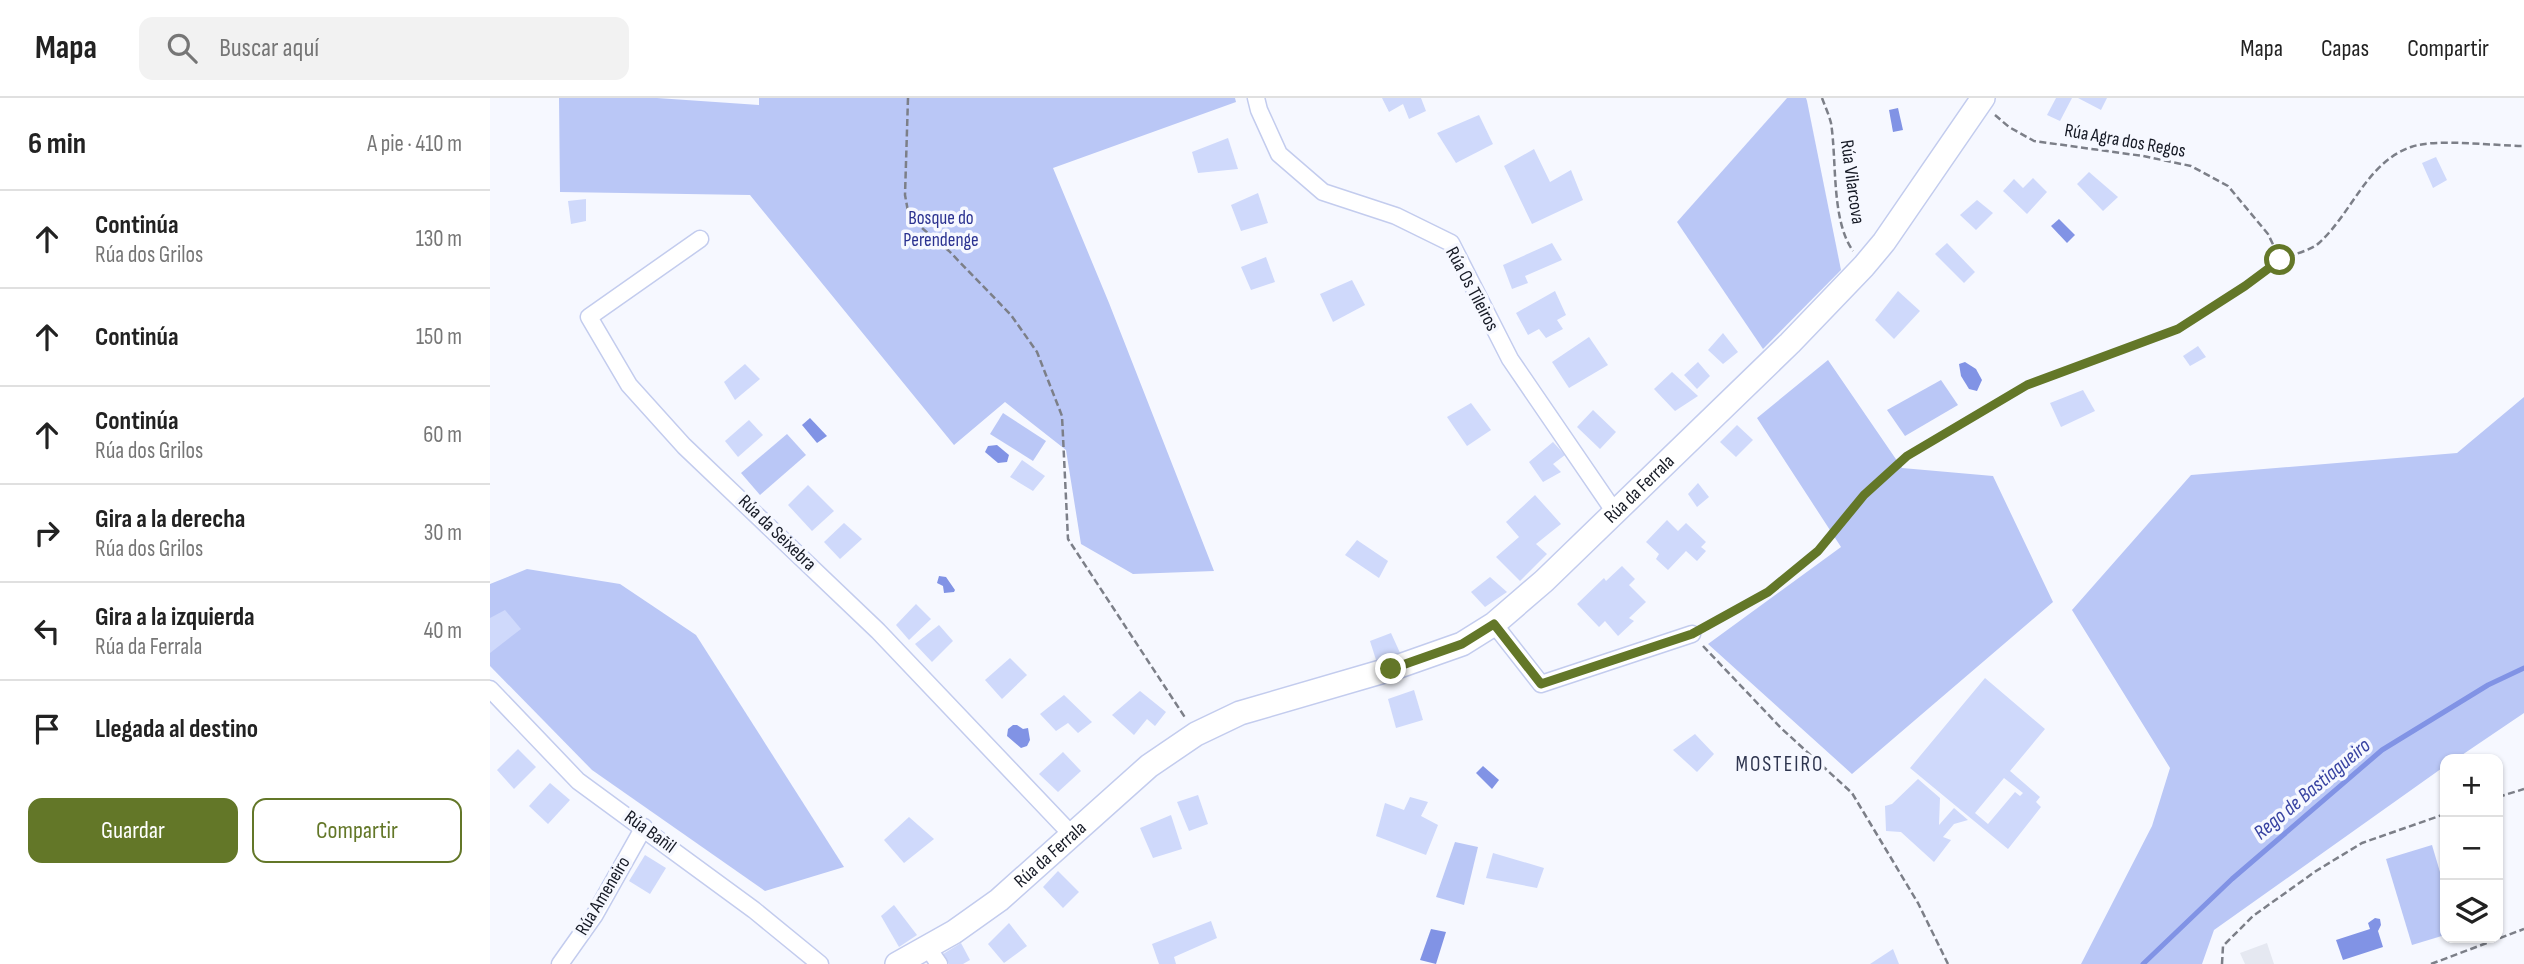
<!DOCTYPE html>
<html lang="es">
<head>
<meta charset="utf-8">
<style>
	body { margin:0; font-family:"Sofia Sans Condensed",sans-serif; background:#f2f2f2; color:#222 }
	.controls { position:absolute; right:21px; bottom:21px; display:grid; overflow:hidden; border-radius:14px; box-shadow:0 2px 5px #0004 }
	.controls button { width:63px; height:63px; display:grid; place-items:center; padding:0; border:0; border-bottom:2px solid #e0e0e0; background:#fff; color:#222; font:35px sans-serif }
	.stop { position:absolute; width:21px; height:21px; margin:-16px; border:5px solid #637728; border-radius:50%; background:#fff }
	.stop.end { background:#637728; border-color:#fff; box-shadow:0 2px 7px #0008 }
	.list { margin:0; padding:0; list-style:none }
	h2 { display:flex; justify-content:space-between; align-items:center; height:91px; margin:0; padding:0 28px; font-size:30px }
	h2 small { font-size:23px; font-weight:400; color:#767676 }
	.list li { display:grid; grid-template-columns:46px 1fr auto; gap:21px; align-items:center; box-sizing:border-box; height:98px; padding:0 28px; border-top:2px solid #e0e0e0 }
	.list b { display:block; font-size:26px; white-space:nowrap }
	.list p { margin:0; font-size:23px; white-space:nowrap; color:#767676 }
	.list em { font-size:23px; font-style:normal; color:#767676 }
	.actions { display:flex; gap:14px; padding:21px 28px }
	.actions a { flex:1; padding:16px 0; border:2px solid #637728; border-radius:14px; text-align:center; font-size:24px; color:#637728 }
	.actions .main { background:#637728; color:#fff }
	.icon { flex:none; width:38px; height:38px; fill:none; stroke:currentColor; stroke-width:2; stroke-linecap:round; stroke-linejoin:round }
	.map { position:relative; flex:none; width:2034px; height:866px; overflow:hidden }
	header { display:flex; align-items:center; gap:42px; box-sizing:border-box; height:98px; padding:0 35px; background:#fff; border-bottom:2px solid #e0e0e0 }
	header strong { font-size:33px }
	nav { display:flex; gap:38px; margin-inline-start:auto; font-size:24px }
	.search { width:490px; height:63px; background:#f2f2f2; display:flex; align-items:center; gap:18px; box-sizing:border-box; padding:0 24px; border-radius:14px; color:#767676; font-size:26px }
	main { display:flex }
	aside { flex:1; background:#fff }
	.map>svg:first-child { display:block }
	.built { fill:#e5e8f1 }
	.green { fill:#bac7f6 }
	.water { fill:#8193e5 }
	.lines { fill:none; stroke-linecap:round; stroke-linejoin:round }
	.stream { stroke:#8193e5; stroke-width:5 }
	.building { fill:#cfd9fb; fill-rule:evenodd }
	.street-casing { stroke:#c3ccee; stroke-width:19 }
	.secondary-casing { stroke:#c3ccee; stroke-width:26 }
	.path { stroke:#7c7f88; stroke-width:2.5; stroke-dasharray:7 3.5; stroke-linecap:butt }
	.street { stroke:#fff; stroke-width:16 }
	.secondary { stroke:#fff; stroke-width:23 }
	.route { stroke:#637728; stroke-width:9 }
	.labels { text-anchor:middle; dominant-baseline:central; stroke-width:7; stroke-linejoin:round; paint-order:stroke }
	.street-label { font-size:19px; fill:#161a25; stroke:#f6f8ff }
	.park-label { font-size:19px; fill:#2b3290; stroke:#f6f8ff }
	.neighbourhood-label { font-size:21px; letter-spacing:2px; fill:#2e354f; stroke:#f6f8ff }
	.water-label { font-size:21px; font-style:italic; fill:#3843a2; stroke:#f6f8ff }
</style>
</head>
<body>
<header>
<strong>Mapa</strong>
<div class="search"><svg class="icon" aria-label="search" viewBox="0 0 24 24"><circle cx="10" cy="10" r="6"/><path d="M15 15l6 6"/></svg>Buscar aquí</div>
<nav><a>Mapa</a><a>Capas</a><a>Compartir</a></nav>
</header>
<main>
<aside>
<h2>6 min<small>A pie · 410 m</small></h2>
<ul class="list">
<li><svg class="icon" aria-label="ahead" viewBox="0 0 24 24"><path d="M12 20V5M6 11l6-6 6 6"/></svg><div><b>Continúa</b><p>Rúa dos Grilos</p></div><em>130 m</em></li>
<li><svg class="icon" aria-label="ahead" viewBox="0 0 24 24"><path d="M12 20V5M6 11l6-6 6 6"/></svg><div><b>Continúa</b></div><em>150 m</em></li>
<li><svg class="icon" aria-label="ahead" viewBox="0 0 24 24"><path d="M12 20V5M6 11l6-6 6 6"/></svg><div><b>Continúa</b><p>Rúa dos Grilos</p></div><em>60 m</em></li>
<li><svg class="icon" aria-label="right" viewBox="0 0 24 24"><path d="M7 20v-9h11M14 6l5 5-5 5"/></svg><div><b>Gira a la derecha</b><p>Rúa dos Grilos</p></div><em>30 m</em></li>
<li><svg class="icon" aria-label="left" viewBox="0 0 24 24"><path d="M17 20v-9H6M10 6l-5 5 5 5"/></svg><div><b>Gira a la izquierda</b><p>Rúa da Ferrala</p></div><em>40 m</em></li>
<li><svg class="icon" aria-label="arrive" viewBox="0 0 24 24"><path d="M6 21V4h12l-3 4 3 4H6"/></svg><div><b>Llegada al destino</b></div></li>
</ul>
<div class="actions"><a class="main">Guardar</a><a>Compartir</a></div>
</aside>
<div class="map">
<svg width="2034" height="866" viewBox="0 0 2034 866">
	<rect width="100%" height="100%" fill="#f6f8ff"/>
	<path class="built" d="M1777 845 1784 866H1755L1750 855Z"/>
	<g class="green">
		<path d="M69 0H167L269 7V0H745L746 4 563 70 619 205 724 473 643 476 591 446 576 352 515 304 464 347 260 97 70 94Z"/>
		<path d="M1297 0H1316L1317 3 1351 172 1273 251 1187 124Z"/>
		<path d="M1338 262 1412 370 1503 378 1563 504 1362 676 1218 546 1351 449 1267 320Z"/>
		<path d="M1451 282 1468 307 1415 338 1397 312Z"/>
		<path d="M2034 299V615L1966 661H1955V668L1724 832 1712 866H1591L1662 728 1680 670 1582 512 1701 377 1967 355Z"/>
		<path d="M513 315 556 343 543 363 500 336Z"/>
		<path d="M297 336 316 357 270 397 251 375Z"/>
		<path d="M37 471 130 486 206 537 354 769 275 793 102 672 0 568V486Z"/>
		<path d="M965 744 988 749 974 807 946 799Z"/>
		<path d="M1942 747 1955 791V837L1922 847 1896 761Z"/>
	</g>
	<g class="water">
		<path d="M1408 10 1413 32 1403 34 1399 12Z"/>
		<path d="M1569 121 1585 137 1577 145 1561 128Z"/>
		<path d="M1475 264 1486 271 1492 282 1487 293 1479 291 1471 278 1469 266Z"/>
		<path d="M320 320 337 338 327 345 312 327Z"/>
		<path d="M507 347 519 357 517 364 508 365 495 354 498 348Z"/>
		<path d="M449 478 456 479 465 492 464 494 454 495 453 488 447 485Z"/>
		<path d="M523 627H527L533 631 538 630 540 642 537 648 531 650 517 638 518 631Z"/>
		<path d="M993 668 1009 682 1002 691 986 675Z"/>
		<path d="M1885 820 1890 821 1891 827 1888 833 1893 849 1853 862 1846 842 1880 831 1878 825Z"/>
		<path d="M941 831 956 834 946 866 930 862Z"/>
	</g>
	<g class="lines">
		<path class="stream" d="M1653 866 1742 781 1892 652 1998 587 2034 570"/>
	</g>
	<g class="building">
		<path d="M892 0H931L936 13 919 21 913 6 899 14Z"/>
		<path d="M1566 0H1582L1570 23 1557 17Z"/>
		<path d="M1588 0H1617L1611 12Z"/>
		<path d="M989 17 1003 46 966 65 947 35Z"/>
		<path d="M738 40 748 71 708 75 702 54Z"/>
		<path d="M1044 51 1060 84 1081 72 1093 102 1042 126 1014 68Z"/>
		<path d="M1946 59 1957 82 1943 90 1932 65Z"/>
		<path d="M1599 74 1628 99 1613 113 1587 86Z"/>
		<path d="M1543 80 1557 94 1537 116 1513 93 1524 81 1533 90Z"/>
		<path d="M768 95 778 125 751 133 741 107Z"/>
		<path d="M96 101V123L81 126 78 103Z"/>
		<path d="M1487 102 1503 115 1486 132 1470 117Z"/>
		<path d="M1062 145 1072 162 1035 178 1038 185 1022 191 1013 167Z"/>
		<path d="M1457 145 1485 174 1474 185 1445 156Z"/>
		<path d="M776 159 785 184 761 192 751 169Z"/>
		<path d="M862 182 875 207 843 224 830 196Z"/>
		<path d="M1065 193 1076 217 1067 222 1073 231 1056 240 1049 231 1038 237 1026 215Z"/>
		<path d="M1408 193 1430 213 1404 241 1385 222Z"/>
		<path d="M1233 235 1248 254 1233 266 1218 252Z"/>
		<path d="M1099 239 1118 267 1079 290 1062 264Z"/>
		<path d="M1708 248 1716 259 1700 268 1693 258Z"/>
		<path d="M1208 264 1220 278 1207 291 1194 277Z"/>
		<path d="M255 266 270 281 245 302 234 284Z"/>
		<path d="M1182 274 1208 298 1185 313 1164 291Z"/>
		<path d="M1593 292 1605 313 1571 329 1560 305Z"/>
		<path d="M981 305 1001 332 977 348 957 319Z"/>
		<path d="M1103 312 1126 334 1110 351 1087 329Z"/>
		<path d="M259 322 273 337 248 359 235 343Z"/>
		<path d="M1247 327 1263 342 1246 359 1230 344Z"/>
		<path d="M1063 344 1075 357 1063 366 1071 374 1053 384 1039 364Z"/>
		<path d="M532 362 555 378 543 393 520 379Z"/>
		<path d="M1208 385 1219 399 1207 409 1198 396Z"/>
		<path d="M318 387 344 413 322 433 298 407Z"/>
		<path d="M1045 397 1071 426 1046 446 1057 456 1030 483 1006 459 1029 439 1016 424Z"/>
		<path d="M1177 422 1188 433 1196 425 1216 444 1211 449 1216 453 1207 463 1196 453 1178 472 1166 461 1169 456 1156 444Z"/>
		<path d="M354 425 372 441 350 461 334 444Z"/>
		<path d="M867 442 898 463 889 480 855 457Z"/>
		<path d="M1132 468 1145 481 1139 487 1156 504 1139 520 1144 523 1128 538 1115 523 1109 529 1087 506 1114 480 1116 483Z"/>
		<path d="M1000 479 1017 494 995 509 981 494Z"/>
		<path d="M426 506 441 521 419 542 406 527Z"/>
		<path d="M15 512 31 531 0 555V520Z"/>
		<path d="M449 527 463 543 442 564 425 546Z"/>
		<path d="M901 535 911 557 887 565 880 543Z"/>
		<path d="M520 560 537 577 512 601 495 582Z"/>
		<path d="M1495 580 1555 631 1520 673 1550 699 1546 704 1551 709 1518 751 1420 670ZM1514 680 1533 695 1530 698 1525 694 1498 726 1485 715Z"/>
		<path d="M924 592 933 622 906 630 898 601Z"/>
		<path d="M650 593 676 614 665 628 657 621 644 637 622 617Z"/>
		<path d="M574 597 602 624 588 635 578 625 566 633 550 616Z"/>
		<path d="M1205 636 1224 656 1207 674 1183 652Z"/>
		<path d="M28 651 46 669 24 691 7 672Z"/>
		<path d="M573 654 591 673 568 694 549 676Z"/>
		<path d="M1428 681 1450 700 1449 727 1464 710 1478 722 1464 726 1453 739 1461 742 1444 764 1411 734 1396 733 1395 708 1402 706Z"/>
		<path d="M60 685 80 702 58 726 39 708Z"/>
		<path d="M708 697 718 726 699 733 687 704Z"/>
		<path d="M920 699 938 704 931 718 948 727 936 757 886 738 895 705 914 712Z"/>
		<path d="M681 717 692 751 663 760 650 730Z"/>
		<path d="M419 719 444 741 414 765 394 742Z"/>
		<path d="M1003 755 1054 770 1047 790 996 780Z"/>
		<path d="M155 757 176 770 160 796 139 783Z"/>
		<path d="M568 773 589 794 573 810 553 789Z"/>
		<path d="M404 807 427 837 409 849 391 818Z"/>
		<path d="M721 823 727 840 684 859 686 866H669L662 846Z"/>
		<path d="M519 825 537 848 514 865 498 846Z"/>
		<path d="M471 845 480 862 473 866H459L453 856Z"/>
		<path d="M1403 851 1409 866H1380Z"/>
	</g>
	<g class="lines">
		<g class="street-casing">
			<g id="street">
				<path d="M766 0 769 12 789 56 833 94 906 118 961 145 1020 261 1124 413"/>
				<path d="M210 141 99 219 139 287 194 348 388 533 583 738"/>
				<path d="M1004 526 1051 586 1202 536"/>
				<path d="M0 591 88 683 264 812 330 866"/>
				<path d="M438 850 449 866"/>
				<path d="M70 866 104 818 154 729"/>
			</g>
		</g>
		<g class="secondary-casing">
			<g id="secondary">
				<path id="s1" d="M407 866 464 834 509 802 659 668 706 636 750 615 901 571 972 546 1004 526 1054 483 1300 245 1374 168 1394 144 1493 0"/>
			</g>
		</g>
		<g class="path">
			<path d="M418 0 415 97 419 119 459 153 521 217 547 254 572 318 578 441 696 621"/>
			<path d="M1332 0C1335 8 1339 17 1341 25 1347 63 1341 122 1363 153"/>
			<path d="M1505 17 1519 29 1544 43 1653 58 1701 68 1738 88 1778 136 1790 161C1801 157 1820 153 1829 145 1862 115 1877 64 1921 49 1945 40 2006 48 2034 48"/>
			<path d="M1215 528 1278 494 1328 453 1374 397 1417 358 1537 287 1688 231 1755 188 1790 161"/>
			<path d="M1213 548 1291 630 1362 695 1428 805 1458 866"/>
			<path d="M2008 699 2034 691"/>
			<path d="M1732 866 1733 848 1763 818 1826 773 1872 745 1955 716"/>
			<path d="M1941 866 2034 831"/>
		</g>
		<use href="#street" class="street"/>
		<use href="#secondary" class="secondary"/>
	</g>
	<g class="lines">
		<path class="route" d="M901 571 972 546 1004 526 1051 586 1202 536 1278 494 1328 453 1374 397 1417 358 1537 287 1688 231 1755 188 1790 162"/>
	</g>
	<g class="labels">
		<g class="street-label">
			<text transform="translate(1635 43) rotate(10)">Rúa Agra dos Regos</text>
			<text transform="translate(1362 84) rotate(82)">Rúa Vilarcova</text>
			<text transform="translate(982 191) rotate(62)">Rúa Os Tileiros</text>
			<text stroke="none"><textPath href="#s1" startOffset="896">Rúa da Ferrala</textPath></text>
			<text transform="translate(287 435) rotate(44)">Rúa da Seixebra</text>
			<text transform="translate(160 734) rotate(36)">Rúa Bañil</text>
			<text stroke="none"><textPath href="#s1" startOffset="189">Rúa da Ferrala</textPath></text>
			<text transform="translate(113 798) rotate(-59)">Rúa Ameneiro</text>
		</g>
		<g class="park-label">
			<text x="451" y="120">Bosque do<tspan x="451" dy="22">Perendenge</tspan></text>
		</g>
		<g class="neighbourhood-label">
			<text x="1290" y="666">MOSTEIRO</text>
		</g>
		<g class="water-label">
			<text transform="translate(1822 691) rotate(-40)">Rego de Bastiagueiro</text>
		</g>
	</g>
</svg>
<div class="controls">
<button>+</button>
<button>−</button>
<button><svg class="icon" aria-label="layers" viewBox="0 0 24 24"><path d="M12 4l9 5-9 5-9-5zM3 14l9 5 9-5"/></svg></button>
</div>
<div class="stop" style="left:1790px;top:162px"></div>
<div class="stop end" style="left:901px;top:571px"></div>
</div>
</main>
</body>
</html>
